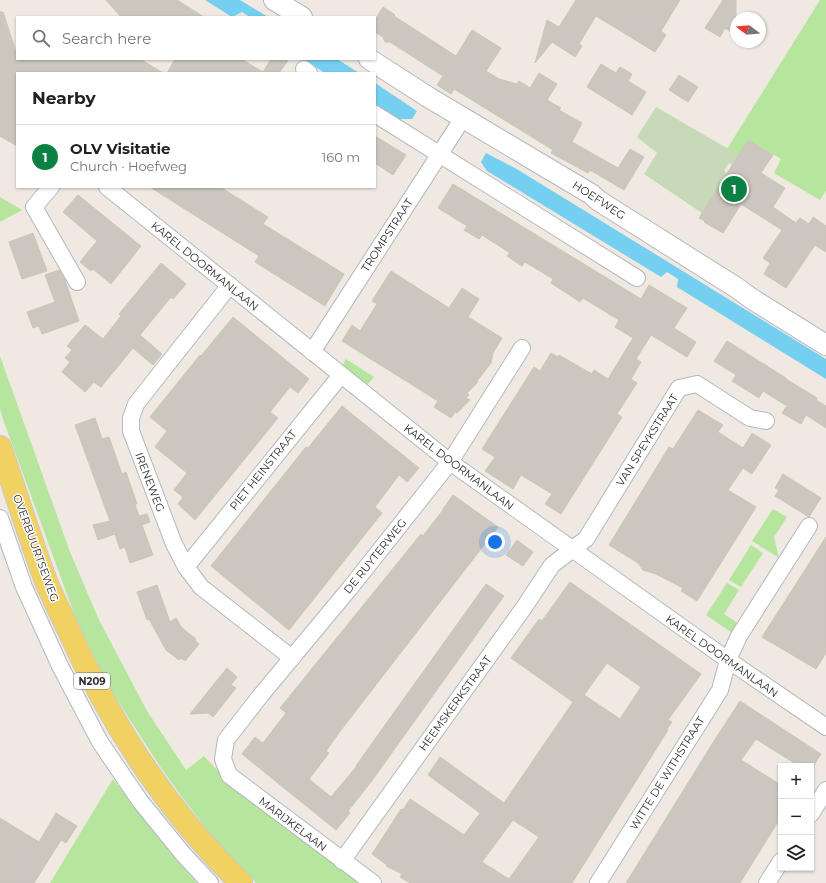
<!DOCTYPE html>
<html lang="en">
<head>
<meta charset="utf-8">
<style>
	body { margin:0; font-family:Montserrat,sans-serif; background:#f6f6f6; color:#202124 }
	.controls { position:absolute; right:12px; bottom:12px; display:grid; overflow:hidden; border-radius:0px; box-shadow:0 1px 3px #0004 }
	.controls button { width:36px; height:36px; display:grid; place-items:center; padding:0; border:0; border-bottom:1px solid #e0e0e0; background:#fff; color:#202124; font:20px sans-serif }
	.compass { position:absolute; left:730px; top:12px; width:36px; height:36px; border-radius:50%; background:#fff; box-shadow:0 1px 3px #0004; rotate:286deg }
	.you { position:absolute; left:495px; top:542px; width:14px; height:14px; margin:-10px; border:3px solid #fff; border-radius:50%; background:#1a73e8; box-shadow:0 0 0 6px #1a73e833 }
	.badge { display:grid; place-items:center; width:26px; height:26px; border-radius:50%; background:#0b8043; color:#fff; font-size:13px; font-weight:700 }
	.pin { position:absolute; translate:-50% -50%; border:2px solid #fff; box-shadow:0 1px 4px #0006 }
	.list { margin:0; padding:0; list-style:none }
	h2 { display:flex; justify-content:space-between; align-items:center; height:52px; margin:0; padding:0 16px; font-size:17px }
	h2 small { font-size:13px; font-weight:400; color:#757577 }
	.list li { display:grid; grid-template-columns:26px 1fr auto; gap:12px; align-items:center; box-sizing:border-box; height:64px; padding:0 16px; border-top:1px solid #e0e0e0 }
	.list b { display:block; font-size:15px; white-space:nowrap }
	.list p { margin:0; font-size:13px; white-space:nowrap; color:#757577 }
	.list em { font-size:13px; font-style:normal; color:#757577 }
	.icon { flex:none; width:22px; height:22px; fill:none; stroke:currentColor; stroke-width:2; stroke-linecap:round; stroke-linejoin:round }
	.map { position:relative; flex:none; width:826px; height:883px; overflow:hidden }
	.search { position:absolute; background:#fff; box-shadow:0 1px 3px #0004; left:16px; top:16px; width:360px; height:44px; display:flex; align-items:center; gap:10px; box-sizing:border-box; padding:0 14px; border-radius:0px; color:#757577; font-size:15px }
	.panel { position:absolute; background:#fff; box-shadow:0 1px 3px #0004; left:16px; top:72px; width:360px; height:116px; border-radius:0px }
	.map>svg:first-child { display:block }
	.green { fill:#b6e59e }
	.cemetery { fill:#c8d9b8 }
	.water { fill:#75cff0 }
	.building { fill:#cbc7bf; stroke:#cbc5ba; fill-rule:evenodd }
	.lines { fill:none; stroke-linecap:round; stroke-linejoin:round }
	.minor-casing { stroke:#b4b7c1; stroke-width:18 }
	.tertiary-casing { stroke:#b4b7c1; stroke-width:22 }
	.primary-casing { stroke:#c9c9c9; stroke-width:24 }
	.minor { stroke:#fff; stroke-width:16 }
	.tertiary { stroke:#fff; stroke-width:20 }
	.primary { stroke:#f2d163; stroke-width:22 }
	.labels { text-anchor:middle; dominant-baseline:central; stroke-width:3; stroke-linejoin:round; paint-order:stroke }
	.shield { fill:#fff; stroke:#6d6d6d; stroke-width:1 }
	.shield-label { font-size:10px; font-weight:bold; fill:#2e2e2e }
	.street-label { font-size:11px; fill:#2e2e2e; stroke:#fff }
</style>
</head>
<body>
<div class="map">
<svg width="826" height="883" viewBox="0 0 826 883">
	<rect width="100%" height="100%" fill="#efe9e1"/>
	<g class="green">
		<path d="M820 0H826V191L820 200 774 173 781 159 748 140 739 155 727 149Z"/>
		<path d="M0 197 22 210 0 222Z"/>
		<path d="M0 356 70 552 99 620 147 711 186 770 204 756 214 767 276 818 362 883H256L215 840 185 801 161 768 107 684 75 616 4 422 0 409Z"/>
		<path d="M346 359 374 377 366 386 342 366Z"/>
		<path d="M773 509 787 517 774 537 779 558 752 541Z"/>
		<path d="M751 545 763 553 741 587 729 580Z"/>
		<path d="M727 583 739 590 724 614 736 622 737 624 732 633 706 615Z"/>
		<path d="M113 779 169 851 197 883H50Z"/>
	</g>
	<path class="cemetery" d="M656 107 739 155 732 165 729 163 724 171 727 173 702 213 644 174 657 153 637 137Z"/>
	<g class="water">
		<path d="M205 0H240L268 17H250L242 12 232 17Z"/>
		<path d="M303 59H337L359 73H325Z"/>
		<path d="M375 83 417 111 412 119H399L375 104Z"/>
		<path d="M486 153 515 168 826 359V379L677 287 678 279 667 272 661 277 487 171 481 162Z"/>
	</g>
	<g class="building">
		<path d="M106 0H177L204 17H121Z"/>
		<path d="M576 0H680L661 31 666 35 655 52 596 16 579 44 582 46 575 57 552 42 535 63 547 20 559 27Z"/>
		<path d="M723 0H736V35L725 28 720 37 705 28Z"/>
		<path d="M383 7 395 15 394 16 456 56 472 30 501 48 486 71 499 79 517 84 519 81 530 88 539 73 557 84 547 100 561 108 559 110 582 123 572 142 618 168 630 149 644 157 624 190 590 170 588 173 551 153 553 150 454 89 451 94 437 85 443 76 390 42H385L383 37 375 32V20Z"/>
		<path d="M0 12H3L17 55V59H140L163 73H17V146L0 136Z"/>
		<path d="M175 59H241L263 72 271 59H289L279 73H167Z"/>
		<path d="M601 64 616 73 620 67 632 74 628 81 646 92 632 115 587 87Z"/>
		<path d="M679 75 698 87 688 102 669 90Z"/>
		<path d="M375 136 406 155 393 175 375 163Z"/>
		<path d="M748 140 773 155 761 173 785 188 773 207 796 223 800 218 809 224 813 217 826 226V252L815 245 786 288 764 274 770 263 763 258 782 230 741 204 723 233 704 222 705 221 699 218Z"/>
		<path d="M453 184 641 299 649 285 687 308 674 328 696 342 687 357 651 335 636 359 641 362 631 379 637 383 617 414 622 417 561 514 545 504 552 494 521 475 513 489 485 471 495 457 482 449 534 367 540 371 551 353 558 357 559 355 592 374 594 370 608 379 633 338 615 327 619 320 583 298 580 302 551 283 553 279 525 262 522 266 507 256 510 253 482 235 479 239 464 230 467 226 438 208Z"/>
		<path d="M150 187H220L268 217 263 224 344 274 325 306 255 262 259 256Z"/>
		<path d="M78 195 141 246 111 284 93 269 91 271 80 262 97 241 63 212Z"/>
		<path d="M33 233 47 271 22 279 9 242Z"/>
		<path d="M161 263 186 284 173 299 171 297 140 335 162 354 153 365 133 348 101 387 94 382 85 392 62 372 70 362 65 358 72 350 67 346 85 325 103 339 121 316 119 314Z"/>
		<path d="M59 270 65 280 79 321 42 334 39 326 33 328 27 312 55 302 45 275Z"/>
		<path d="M391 271 449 308 462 288 479 299 468 317 502 338 493 353 491 363 477 381 478 382 467 393 469 395 466 398 470 400 457 413 455 412 451 418 434 407 438 401 342 341 352 325 360 331 377 304 372 301Z"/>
		<path d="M233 317 309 379 298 393 290 387 270 412 278 418 195 520 178 504 183 497 174 490 187 473 155 447 167 431 150 417 200 355 201 356Z"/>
		<path d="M727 341 786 378V379L817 398 816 400 826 406V428L806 415 801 424 782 413 787 406 763 391 759 398 732 381 736 375 714 361Z"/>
		<path d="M342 406 419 468 407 482 399 475 375 507 382 513 289 630 211 566 306 447 308 448Z"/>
		<path d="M698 410 723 425 718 432 743 448 752 433 771 445 752 474 743 468 728 490 756 507 697 601 681 591 683 588 656 574 643 570 638 563 609 545 669 447 673 449Z"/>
		<path d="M95 418 102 439 109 437 122 474 126 472 137 504H135L139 516 147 514 150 522 142 525 153 555 130 563 125 547 120 549 115 534 98 540 93 525 110 521 75 425Z"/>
		<path d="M783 474 821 498 809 517 775 496 779 490 775 488Z"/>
		<path d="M453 495 498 527 341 730 326 751 329 753 309 779 331 797 357 766H356L375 739 486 584 504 596 371 782 348 811 350 813 336 830 242 754 255 737 263 743 286 713 280 708 421 534 423 536 443 510V509Z"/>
		<path d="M826 537V653L816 669 762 637Z"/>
		<path d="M517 540 533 552 523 566 506 555Z"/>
		<path d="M570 582 701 674 668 720 672 722 667 729 668 730 572 883H410L400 877 402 874 386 866 387 865 372 854 401 809 403 810 410 799 464 835 480 813 428 775 440 757 504 803 573 702 511 658 539 619 542 621ZM607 663 641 687 620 719 584 695ZM513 820 539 837 509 879 482 862Z"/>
		<path d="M157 585 170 622 176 618 182 628 196 639 195 641 199 644 185 661 181 658 179 660 166 650 149 619 147 620 137 592Z"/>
		<path d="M227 668 237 677 231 685 236 688 213 717 208 713 190 714Z"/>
		<path d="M740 701 821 754 811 770V766H799L756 739 741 760 781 785V817L740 883H626L714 741Z"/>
		<path d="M56 813 77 826 66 843 61 840 34 883H0V818L39 842Z"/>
	</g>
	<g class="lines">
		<g class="minor-casing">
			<g id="minor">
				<path d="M304 69 309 73"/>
				<path d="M375 114 637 278"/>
				<path d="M51 187 34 207 77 282"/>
				<path d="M107 187 450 462 728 660 826 727"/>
				<path d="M230 285 136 404 131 418V431L174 544 186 567 201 587 292 658"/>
				<path d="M312 352 463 118"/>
				<path d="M0 518 24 587 60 666 100 742 140 801 183 854 210 883"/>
				<path d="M186 567 341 375"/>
				<path d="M811 814 826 790"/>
				<path d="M342 861 525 606 552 565 586 539 679 388 697 384 750 418 766 421"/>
				<path d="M373 883 229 775 223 759 226 740 261 695 350 588 450 462 522 348"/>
				<path d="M598 883 720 690 728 660 739 636 809 526"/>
				<path d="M767 883 781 861"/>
			</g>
		</g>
		<g class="tertiary-casing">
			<g id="tertiary">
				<path d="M274 0 302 17"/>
				<path d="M369 59 428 97 591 194 599 201 737 288 752 299 826 345"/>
			</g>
		</g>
		<g class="primary-casing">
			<path id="primary" d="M0 447C16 493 30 539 47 584 54 600 62 616 69 631 111 724 167 811 241 883"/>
		</g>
		<use href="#minor" class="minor"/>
		<use href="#tertiary" class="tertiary"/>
		<use href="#primary" class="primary"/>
	</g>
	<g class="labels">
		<rect class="shield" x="74" y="673" width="36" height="16" rx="3"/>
		<g class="shield-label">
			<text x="92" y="681">N209</text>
		</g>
		<g class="street-label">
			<text transform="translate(599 200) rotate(33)">HOEFWEG</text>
			<text transform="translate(387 235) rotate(-57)">TROMPSTRAAT</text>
			<text transform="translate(205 266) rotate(39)">KAREL DOORMANLAAN</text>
			<text transform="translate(647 440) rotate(-58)">VAN SPEYKSTRAAT</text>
			<text transform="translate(459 467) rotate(37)">KAREL DOORMANLAAN</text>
			<text transform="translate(263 470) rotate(-51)">PIET HEINSTRAAT</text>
			<text transform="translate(150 482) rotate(69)">IRENEWEG</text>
			<text transform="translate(36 548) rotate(70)">OVERBUURTSEWEG</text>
			<text transform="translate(375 556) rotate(-51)">DE RUYTERWEG</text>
			<text transform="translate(722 656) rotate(35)">KAREL DOORMANLAAN</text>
			<text transform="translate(455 703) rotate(-54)">HEEMSKERKSTRAAT</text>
			<text transform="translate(667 773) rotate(-58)">WITTE DE WITHSTRAAT</text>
			<text transform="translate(293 824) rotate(37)">MARIJKELAAN</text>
		</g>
	</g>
</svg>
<div class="controls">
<button>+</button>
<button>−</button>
<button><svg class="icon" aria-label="layers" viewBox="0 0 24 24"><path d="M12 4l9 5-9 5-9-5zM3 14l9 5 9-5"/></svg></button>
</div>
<svg class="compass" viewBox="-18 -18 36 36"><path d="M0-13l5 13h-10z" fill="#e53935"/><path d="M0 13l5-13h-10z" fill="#757577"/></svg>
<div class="you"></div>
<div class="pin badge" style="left:734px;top:189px">1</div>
<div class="search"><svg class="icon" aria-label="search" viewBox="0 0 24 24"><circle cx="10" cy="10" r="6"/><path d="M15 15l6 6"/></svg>Search here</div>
<section class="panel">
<h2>Nearby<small></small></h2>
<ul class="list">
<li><span class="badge">1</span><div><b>OLV Visitatie</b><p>Church · Hoefweg</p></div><em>160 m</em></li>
</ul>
</section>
</div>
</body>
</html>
